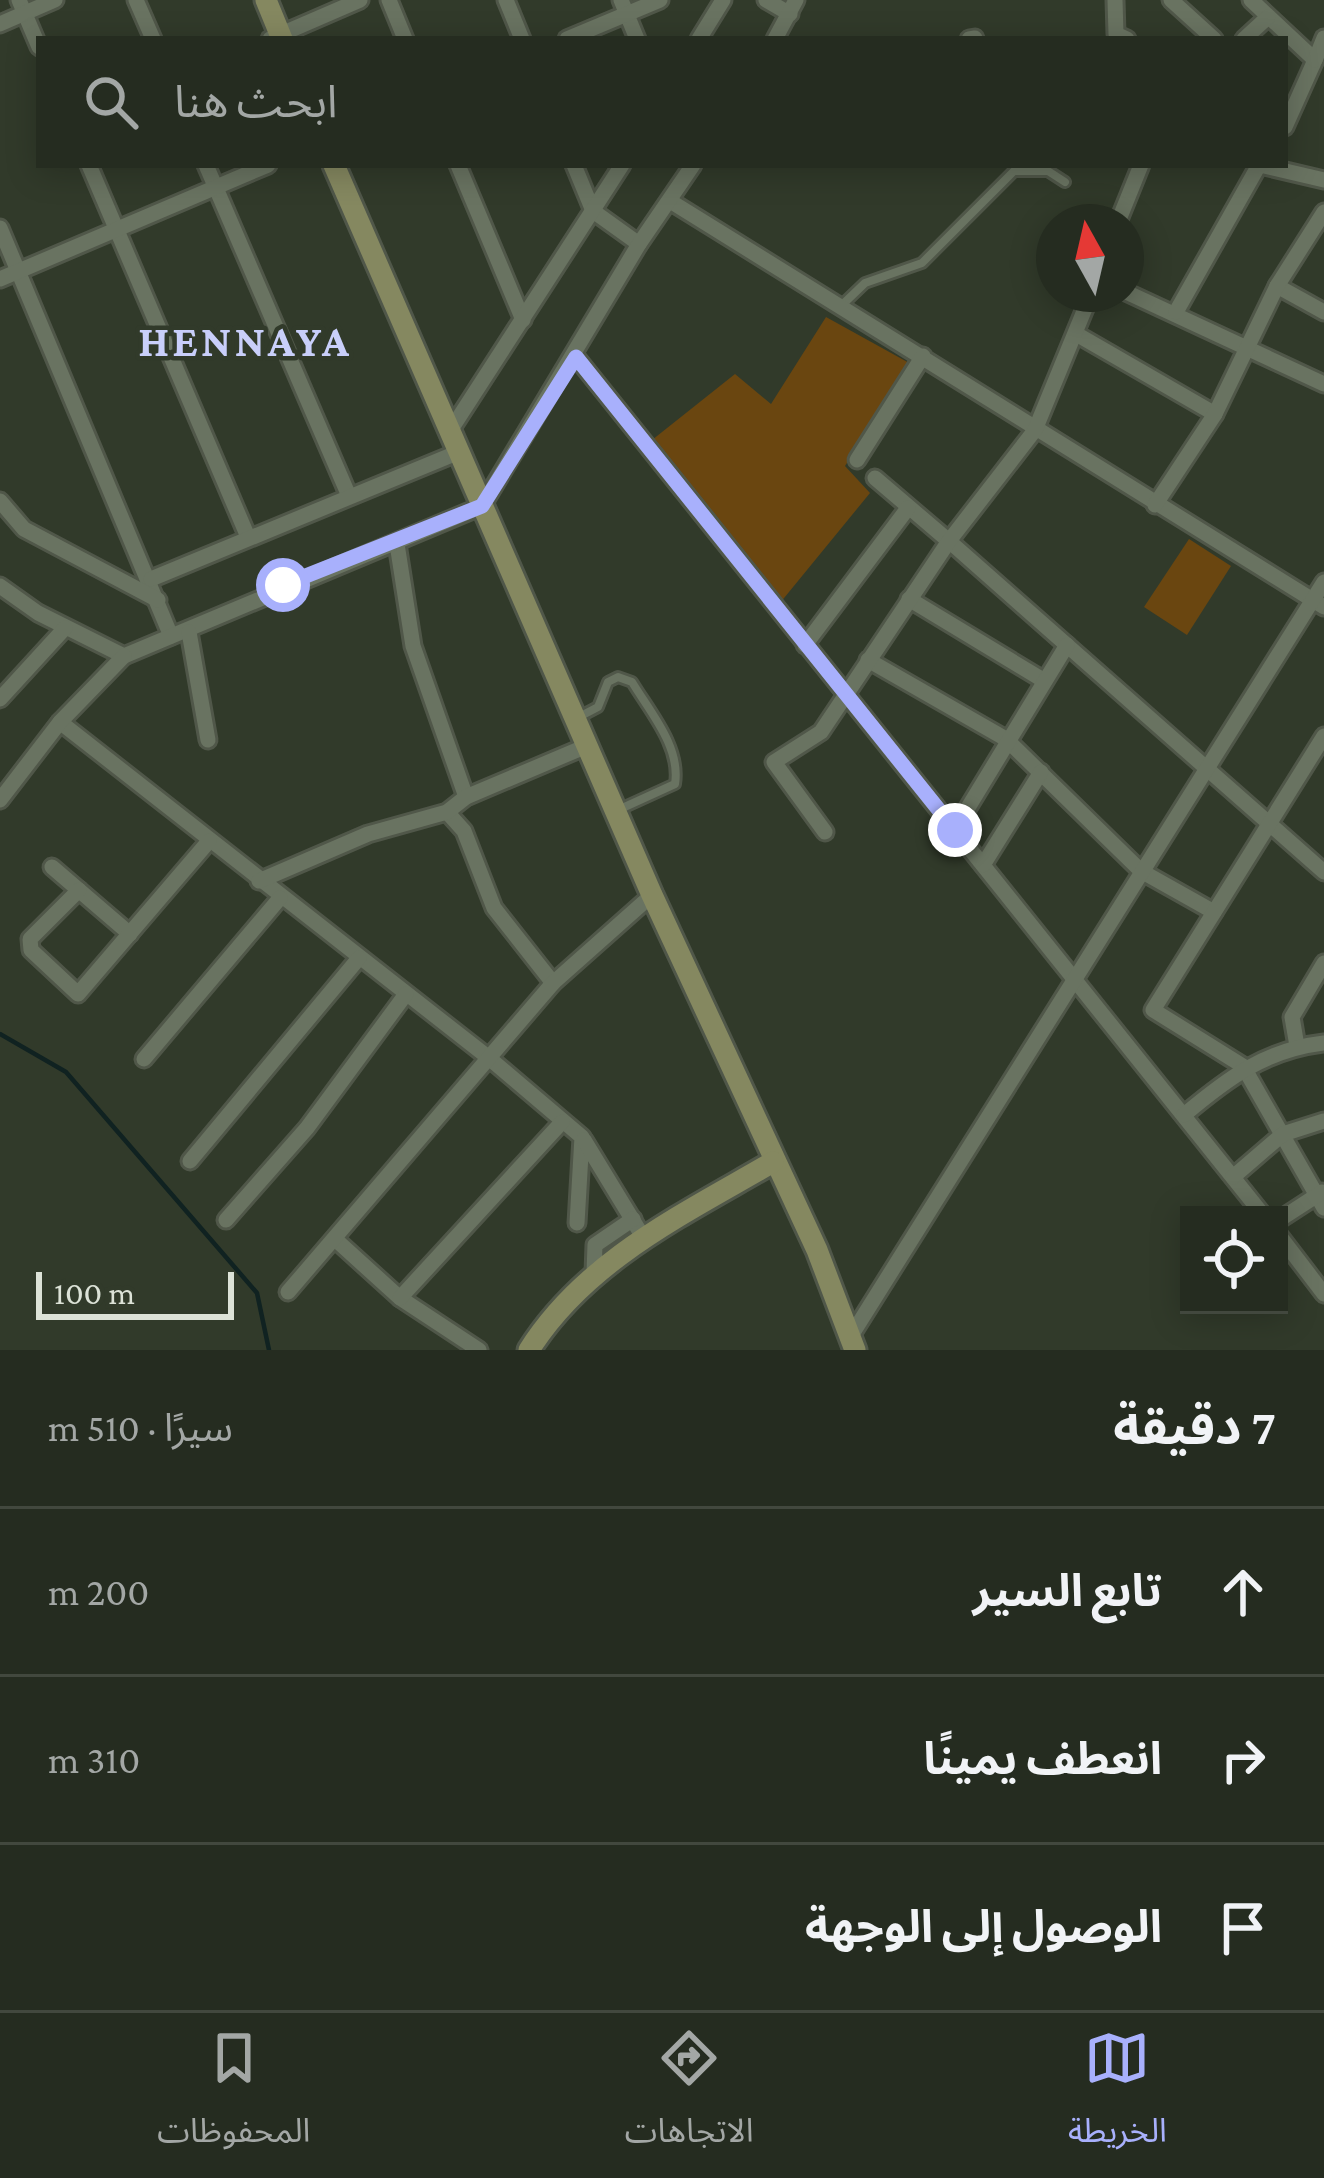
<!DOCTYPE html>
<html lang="ar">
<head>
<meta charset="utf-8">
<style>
	body { margin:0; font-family:"Crimson Pro","Noto Sans Arabic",serif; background:#2d3429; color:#f1f3f6; direction:rtl }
	.controls { position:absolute; right:36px; bottom:36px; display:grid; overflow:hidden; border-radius:0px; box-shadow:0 6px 30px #0003 }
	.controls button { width:108px; height:108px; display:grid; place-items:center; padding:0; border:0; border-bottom:3px solid #42483e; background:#252c20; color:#f1f3f6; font:60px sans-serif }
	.compass { position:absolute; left:1036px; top:204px; width:108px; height:108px; border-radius:50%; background:#252c20; box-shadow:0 6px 30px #0003; rotate:352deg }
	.scale { position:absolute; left:36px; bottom:30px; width:198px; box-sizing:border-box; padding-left:12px; border:6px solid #dce2d7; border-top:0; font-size:33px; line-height:42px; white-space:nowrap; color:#dce2d7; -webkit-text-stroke:9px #313a2a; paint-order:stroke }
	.stop { position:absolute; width:36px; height:36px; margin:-27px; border:9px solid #a8b0fc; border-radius:50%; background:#fff }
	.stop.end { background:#a8b0fc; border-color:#fff; box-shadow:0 3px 12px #0008 }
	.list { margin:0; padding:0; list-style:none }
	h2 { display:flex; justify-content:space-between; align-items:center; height:156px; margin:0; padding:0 48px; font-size:51px }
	h2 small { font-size:39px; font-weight:400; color:#a3a7a5 }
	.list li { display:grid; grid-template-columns:78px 1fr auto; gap:36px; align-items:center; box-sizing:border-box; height:168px; padding:0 48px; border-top:3px solid #42483e }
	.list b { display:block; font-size:45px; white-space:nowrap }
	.list em { font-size:39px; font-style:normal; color:#a3a7a5 }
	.icon { flex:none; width:66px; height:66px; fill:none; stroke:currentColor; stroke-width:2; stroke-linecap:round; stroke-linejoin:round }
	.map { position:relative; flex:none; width:1324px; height:1350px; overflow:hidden; direction:ltr }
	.search { position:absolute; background:#252c20; box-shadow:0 6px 30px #0003; left:36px; right:36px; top:36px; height:132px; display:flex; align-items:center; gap:30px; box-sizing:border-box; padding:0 42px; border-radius:0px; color:#a3a7a5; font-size:45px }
	.sheet { height:660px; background:#252c20 }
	nav { display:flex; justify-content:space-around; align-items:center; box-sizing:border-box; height:168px; border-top:3px solid #42483e; background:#252c20; font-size:33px; color:#a3a7a5 }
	nav a { display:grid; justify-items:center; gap:6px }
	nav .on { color:#a8b0fc }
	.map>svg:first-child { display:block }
	.green { fill:#6a4610 }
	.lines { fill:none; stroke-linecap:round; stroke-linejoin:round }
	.stream { stroke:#102221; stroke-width:4.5 }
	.service-casing { stroke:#505749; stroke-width:14 }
	.minor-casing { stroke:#505749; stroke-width:21 }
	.secondary-casing { stroke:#505749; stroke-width:27 }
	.service { stroke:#697361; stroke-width:8 }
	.minor { stroke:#697361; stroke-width:15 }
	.secondary { stroke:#858860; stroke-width:21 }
	.route { stroke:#a8b0fc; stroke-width:15 }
	.labels { text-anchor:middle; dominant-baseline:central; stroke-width:9; stroke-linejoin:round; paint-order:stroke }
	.district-label { font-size:45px; font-weight:bold; letter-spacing:3px; fill:#c9cffa; stroke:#313a2a }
</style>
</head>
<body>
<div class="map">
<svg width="1324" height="1350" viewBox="0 0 1324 1350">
	<rect width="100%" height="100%" fill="#313a2a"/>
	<g class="green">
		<path d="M826 317 911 364 845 466 870 493 780 603 652 440 735 374 771 404Z"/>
		<path d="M1189 539 1231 566 1187 635 1144 607Z"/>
	</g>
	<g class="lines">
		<path class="stream" d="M0 1034 66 1072 257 1293 269 1350"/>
		<g class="service-casing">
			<g id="service">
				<path d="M842 305 865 283 922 263 1014 171H1048L1065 182"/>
				<path d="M577 718 598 707 608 682 618 677 632 682C650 712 681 747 675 784L618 810"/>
			</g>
		</g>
		<g class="minor-casing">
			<g id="minor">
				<path d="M19 0 39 47"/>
				<path d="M136 0 153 39"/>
				<path d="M389 0 405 39"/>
				<path d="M506 0 522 39"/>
				<path d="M621 0 637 39"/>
				<path d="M766 0 790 14"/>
				<path d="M1115 0 1116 34 1127 39"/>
				<path d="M1171 0 1214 39"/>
				<path d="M1251 0 1315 60 1285 127"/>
				<path d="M0 24 55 0"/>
				<path d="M270 39 360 0"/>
				<path d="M567 39 660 0"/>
				<path d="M699 39 723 0"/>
				<path d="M775 39 796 0"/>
				<path d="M969 39 975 38"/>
				<path d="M1244 39 1268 17"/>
				<path d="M1315 60 1324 38"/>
				<path d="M89 165 248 537"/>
				<path d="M206 165 349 496"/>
				<path d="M458 165 523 320"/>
				<path d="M574 165 593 211 639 244"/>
				<path d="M1260 165 1324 180"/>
				<path d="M670 201 1324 607"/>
				<path d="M1118 222 1141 165"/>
				<path d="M0 228 171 636"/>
				<path d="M0 279 268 165"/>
				<path d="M1277 286 1324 312"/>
				<path d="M1126 292 1324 384"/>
				<path d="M1176 312 1259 165"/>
				<path d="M1078 335 1215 414"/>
				<path d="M576 357 1263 1215"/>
				<path d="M450 431 622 165"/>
				<path d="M857 460 923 356"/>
				<path d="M875 478 950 542"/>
				<path d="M0 501 24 529 158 600"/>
				<path d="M1155 505 1215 414 1277 286 1324 212"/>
				<path d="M949 541 1324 872"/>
				<path d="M397 544 413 646 466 797"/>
				<path d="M151 579 459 452"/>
				<path d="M0 586 38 613 124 656 482 506 639 244 693 165"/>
				<path d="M909 599 1043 680"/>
				<path d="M189 632 208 740"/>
				<path d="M805 645 908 508"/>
				<path d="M868 660 1006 739 1141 871 1214 912"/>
				<path d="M0 699 65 628"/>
				<path d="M60 722 489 1058 582 1137 577 1223"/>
				<path d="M1324 736 1153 1010 1243 1066 1324 1208"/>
				<path d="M0 800 60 722 124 656"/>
				<path d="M447 812 464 831 494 908 553 983"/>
				<path d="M955 829 1067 645"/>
				<path d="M825 832 774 762 821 732 949 541 1035 430 1091 294"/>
				<path d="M983 865 1041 772"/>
				<path d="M52 867 130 934"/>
				<path d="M259 881 368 834 447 812 466 797 589 745"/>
				<path d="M79 890 30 939 31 950 78 994 209 841"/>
				<path d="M1297 1046 1292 1017 1324 963"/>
				<path d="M144 1059 280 898"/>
				<path d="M1184 1115C1228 1078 1265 1050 1324 1043"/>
				<path d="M584 1140 643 1237"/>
				<path d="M190 1161 359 958"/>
				<path d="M1233 1177 1283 1134 1324 1121"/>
				<path d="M226 1220 307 1128 406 994"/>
				<path d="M1279 1220 1322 1192"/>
				<path d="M1279 1235 1324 1294"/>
				<path d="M335 1239 400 1298 479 1350"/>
				<path d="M594 1273 595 1245 633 1219"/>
				<path d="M288 1292 553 983 652 895"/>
				<path d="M400 1298 562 1122"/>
				<path d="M849 1339 1324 582"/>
			</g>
		</g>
		<g class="secondary-casing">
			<g id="secondary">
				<path d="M266 0 282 39"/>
				<path d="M334 165 652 895 817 1250 855 1350"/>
				<path d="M529 1350C586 1260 684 1214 773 1162"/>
			</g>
		</g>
		<use href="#service" class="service"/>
		<use href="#minor" class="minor"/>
		<use href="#secondary" class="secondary"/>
	</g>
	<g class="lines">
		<path class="route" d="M283 585 482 506 576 357 955 830"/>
	</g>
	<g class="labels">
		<g class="district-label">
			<text x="245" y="341">HENNAYA</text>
		</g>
	</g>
</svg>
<div class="controls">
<button><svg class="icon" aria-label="locate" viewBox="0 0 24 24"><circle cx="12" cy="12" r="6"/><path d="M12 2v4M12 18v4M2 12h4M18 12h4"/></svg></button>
</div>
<svg class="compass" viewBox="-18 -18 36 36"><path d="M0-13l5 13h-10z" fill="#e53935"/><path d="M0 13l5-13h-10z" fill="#a3a7a5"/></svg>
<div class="scale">100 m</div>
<div class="stop" style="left:283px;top:585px"></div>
<div class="stop end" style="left:955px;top:830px"></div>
<div class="search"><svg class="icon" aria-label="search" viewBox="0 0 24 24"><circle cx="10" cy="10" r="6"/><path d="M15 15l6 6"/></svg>ابحث هنا</div>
</div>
<section class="sheet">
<h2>7 دقيقة<small>سيرًا · 510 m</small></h2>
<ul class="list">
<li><svg class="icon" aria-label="ahead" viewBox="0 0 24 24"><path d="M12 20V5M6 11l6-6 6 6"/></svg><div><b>تابع السير</b></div><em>200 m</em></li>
<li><svg class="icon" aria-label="right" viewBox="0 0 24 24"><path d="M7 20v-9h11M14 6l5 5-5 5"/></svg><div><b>انعطف يمينًا</b></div><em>310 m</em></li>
<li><svg class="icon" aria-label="arrive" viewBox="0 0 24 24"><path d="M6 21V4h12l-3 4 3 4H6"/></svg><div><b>الوصول إلى الوجهة</b></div></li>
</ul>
</section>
<nav>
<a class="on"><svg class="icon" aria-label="map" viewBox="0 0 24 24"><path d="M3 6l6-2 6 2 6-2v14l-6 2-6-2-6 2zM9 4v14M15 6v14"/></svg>الخريطة</a>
<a><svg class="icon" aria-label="directions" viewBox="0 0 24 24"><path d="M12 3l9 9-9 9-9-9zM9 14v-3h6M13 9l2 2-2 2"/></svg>الاتجاهات</a>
<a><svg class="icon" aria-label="saved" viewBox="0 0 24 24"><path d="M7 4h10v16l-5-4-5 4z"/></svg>المحفوظات</a>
</nav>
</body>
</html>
